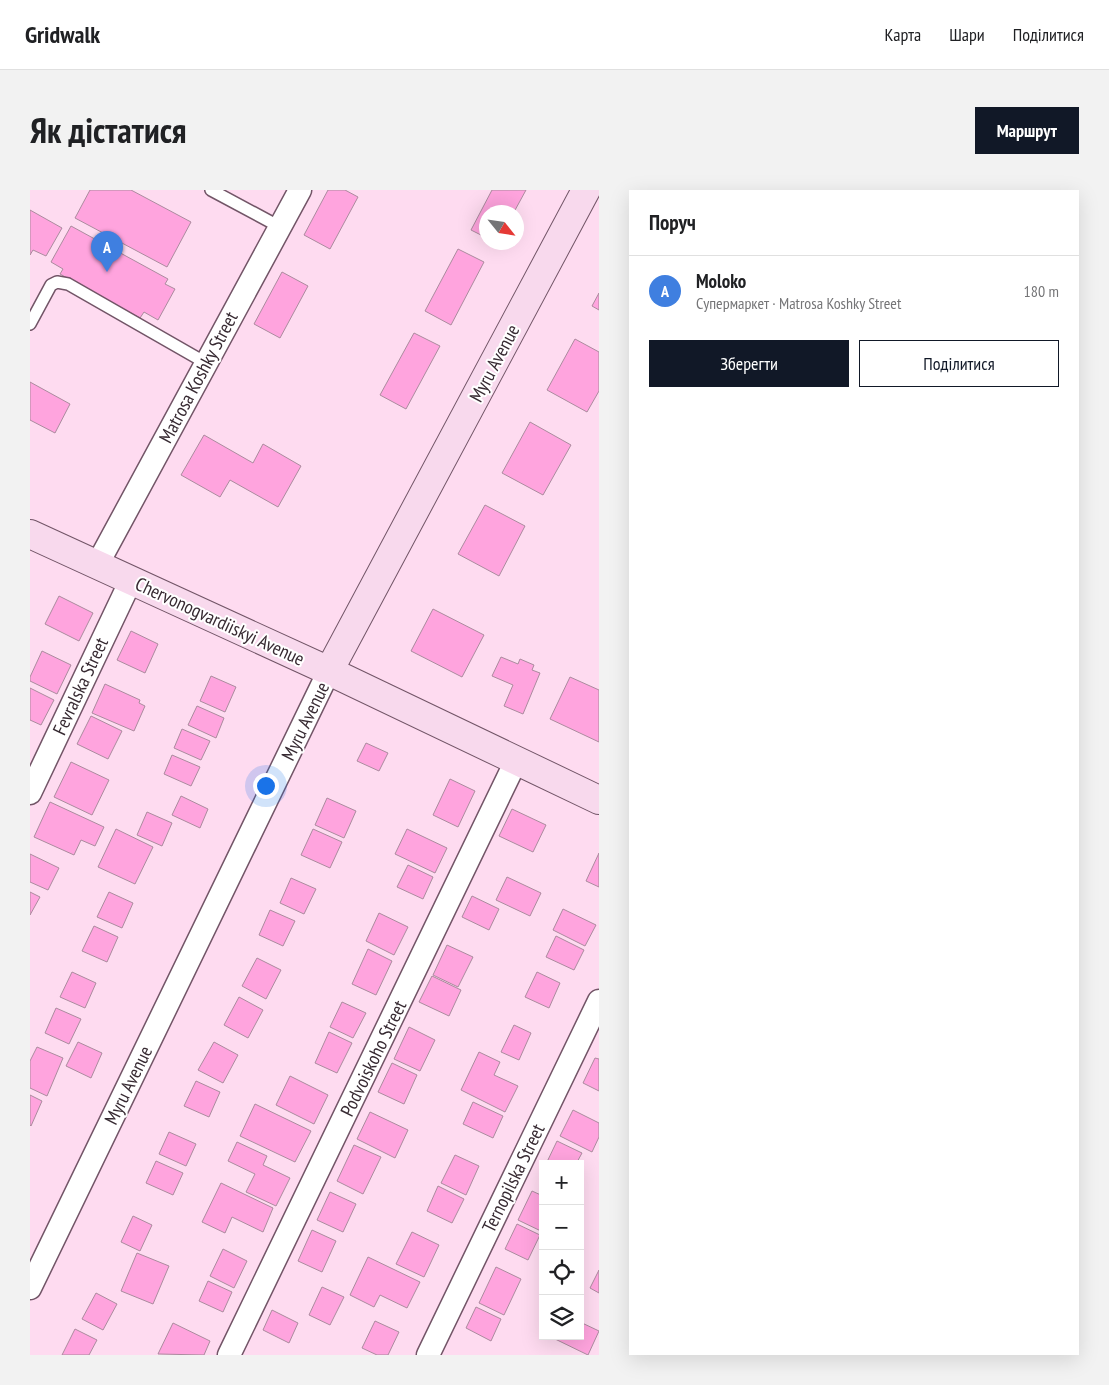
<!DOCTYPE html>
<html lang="uk">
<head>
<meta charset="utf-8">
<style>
	body { margin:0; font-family:"PT Sans Narrow",sans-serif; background:#f2f2f2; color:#202124 }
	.controls { position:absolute; right:15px; bottom:15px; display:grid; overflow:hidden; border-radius:0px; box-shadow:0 5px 20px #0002 }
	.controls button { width:45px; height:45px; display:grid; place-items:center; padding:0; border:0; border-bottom:1px solid #e0e0e0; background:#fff; color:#202124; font:25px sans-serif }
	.compass { position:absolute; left:449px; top:15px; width:45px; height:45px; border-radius:50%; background:#fff; box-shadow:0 5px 20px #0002; rotate:120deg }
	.you { position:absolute; left:235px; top:595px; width:18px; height:18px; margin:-12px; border:4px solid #fff; border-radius:50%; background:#1a73e8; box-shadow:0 0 0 8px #1a73e833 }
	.badge { display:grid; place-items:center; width:32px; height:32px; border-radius:50%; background:#111827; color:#fff; font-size:16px; font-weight:700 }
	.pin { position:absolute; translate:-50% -41px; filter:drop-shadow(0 1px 2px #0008) }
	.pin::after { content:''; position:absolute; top:26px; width:18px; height:15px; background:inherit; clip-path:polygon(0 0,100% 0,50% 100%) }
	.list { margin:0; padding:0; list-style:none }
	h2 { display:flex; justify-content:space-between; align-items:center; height:65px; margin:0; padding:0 20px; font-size:21px }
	h2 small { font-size:16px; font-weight:400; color:#757577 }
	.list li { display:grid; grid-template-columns:32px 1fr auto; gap:15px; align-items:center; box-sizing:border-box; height:70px; padding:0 20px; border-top:1px solid #e0e0e0 }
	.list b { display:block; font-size:19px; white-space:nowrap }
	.list p { margin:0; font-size:16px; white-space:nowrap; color:#757577 }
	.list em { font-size:16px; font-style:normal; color:#757577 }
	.actions { display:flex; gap:10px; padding:15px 20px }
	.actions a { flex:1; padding:11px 0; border:1px solid #111827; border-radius:0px; text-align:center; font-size:18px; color:#111827 }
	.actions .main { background:#111827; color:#fff }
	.icon { flex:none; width:28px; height:28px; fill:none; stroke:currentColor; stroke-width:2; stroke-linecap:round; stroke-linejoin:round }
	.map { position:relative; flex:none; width:569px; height:1165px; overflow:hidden; border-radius:0px }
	header { display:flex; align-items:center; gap:30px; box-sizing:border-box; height:70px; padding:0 25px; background:#fff; border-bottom:1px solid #e0e0e0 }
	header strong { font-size:24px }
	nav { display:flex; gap:28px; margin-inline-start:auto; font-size:18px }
	.intro { display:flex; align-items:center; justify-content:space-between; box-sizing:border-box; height:120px; padding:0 30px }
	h1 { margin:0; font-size:35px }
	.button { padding:12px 22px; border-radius:0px; background:#111827; color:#fff; font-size:18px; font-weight:700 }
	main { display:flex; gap:30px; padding:0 30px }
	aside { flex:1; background:#fff; border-radius:0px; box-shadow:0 5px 20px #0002 }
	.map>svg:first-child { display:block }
	.building { fill:#ffa4de; stroke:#ab8b9e }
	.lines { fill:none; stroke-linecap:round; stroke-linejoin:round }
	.service-casing { stroke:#725567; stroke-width:14 }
	.minor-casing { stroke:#725567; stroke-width:25 }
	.secondary-casing { stroke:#725567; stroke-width:30 }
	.service { stroke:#fff; stroke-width:11 }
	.minor { stroke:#fff; stroke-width:22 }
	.secondary { stroke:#f8d9ed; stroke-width:28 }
	.labels { text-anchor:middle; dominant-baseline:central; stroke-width:4; stroke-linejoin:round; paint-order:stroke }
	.street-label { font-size:19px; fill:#372a32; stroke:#fff }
</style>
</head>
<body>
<header>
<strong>Gridwalk</strong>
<nav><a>Карта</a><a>Шари</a><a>Поділитися</a></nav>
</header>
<div class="intro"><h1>Як дістатися</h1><a class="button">Маршрут</a></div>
<main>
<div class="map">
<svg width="569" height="1165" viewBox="0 0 569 1165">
	<rect width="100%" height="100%" fill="#fedbf0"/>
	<g class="building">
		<path d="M60 0H101L161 32 137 77 45 28Z"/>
		<path d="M298 0H315L328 7 300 59 274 45Z"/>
		<path d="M462 0H496L484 22H457V48L441 40Z"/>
		<path d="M0 20 32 38 16 66 3 60 0 65Z"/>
		<path d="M41 36 138 89 135 94 145 99 128 130 114 122 110 128 30 84 33 79 21 72Z"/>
		<path d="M428 59 454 72 421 135 395 121Z"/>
		<path d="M252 82 278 96 250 148 224 134Z"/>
		<path d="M569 103V120L562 116Z"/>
		<path d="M384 143 410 156 376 219 350 205Z"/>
		<path d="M545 149 569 162V201L557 222 517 200Z"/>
		<path d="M0 192 40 214 25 243 0 230Z"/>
		<path d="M500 232 541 255 513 305 472 283Z"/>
		<path d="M174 245 223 273 233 254 271 276 248 317 200 290 190 307 151 285Z"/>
		<path d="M455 315 495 336 469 386 428 364Z"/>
		<path d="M29 406 63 423 49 451 15 434Z"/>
		<path d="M403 419 454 445 432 487 381 461Z"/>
		<path d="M101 441 128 454 115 483 87 470Z"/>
		<path d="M12 461 41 475 27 504 0 491V487Z"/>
		<path d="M471 467 488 474 490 469 504 475 502 480 510 483 493 524 474 516 483 495 462 486Z"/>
		<path d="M181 486 206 497 195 522 170 511Z"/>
		<path d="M540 487 569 500V552L520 529Z"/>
		<path d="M75 494 110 510 109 513 115 516 104 541 62 523Z"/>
		<path d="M0 498 24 510 11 535 0 530Z"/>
		<path d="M167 516 194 528 186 548 158 535Z"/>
		<path d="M61 526 92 541 78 569 47 554Z"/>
		<path d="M152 539 180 551 171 570 144 558Z"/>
		<path d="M336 553 358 563 349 581 327 571Z"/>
		<path d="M142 565 170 577 161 596 134 584Z"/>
		<path d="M41 572 79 590 62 625 24 607Z"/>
		<path d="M420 589 445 601 428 637 403 625Z"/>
		<path d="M151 606 178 619 170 638 142 625Z"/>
		<path d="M297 608 326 621 314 648 285 635Z"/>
		<path d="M20 612 74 637 65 656 51 650 44 665 4 647Z"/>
		<path d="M482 619 516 635 503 662 469 646Z"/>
		<path d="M117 622 142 633 132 656 107 645Z"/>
		<path d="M86 639 123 657 105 694 68 677Z"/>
		<path d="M283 639 312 652 300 678 271 665Z"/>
		<path d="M377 639 417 658 405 683 365 664Z"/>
		<path d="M569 663V697L556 691Z"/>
		<path d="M0 664 29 678 18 700 0 692Z"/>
		<path d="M378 675 403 687 393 709 367 697Z"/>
		<path d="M477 687 511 703 500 726 466 710Z"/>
		<path d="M261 688 286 699 274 724 250 713Z"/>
		<path d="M0 702 10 707 0 725Z"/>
		<path d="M79 702 103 713 92 738 67 727Z"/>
		<path d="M442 706 469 719 459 740 432 727Z"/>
		<path d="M533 719 566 735 555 756 523 740Z"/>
		<path d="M240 720 265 731 253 756 229 745Z"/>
		<path d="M349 723 378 737 364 765 336 751Z"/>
		<path d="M64 736 88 747 77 772 52 761Z"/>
		<path d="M526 746 554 760 544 780 516 767Z"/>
		<path d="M417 755 443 767 428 797 403 785Z"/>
		<path d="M338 759 362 771 346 805 322 794Z"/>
		<path d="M227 768 251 780 236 809 212 796Z"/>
		<path d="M42 782 66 793 55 818 30 807Z"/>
		<path d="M507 782 530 793 519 818 495 807Z"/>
		<path d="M402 786 431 800 419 826 389 812Z"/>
		<path d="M209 807 233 820 218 848 194 835Z"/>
		<path d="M312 812 336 823 323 848 300 837Z"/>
		<path d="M26 818 51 829 39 854 15 843Z"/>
		<path d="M484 835 501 843 489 870 471 862Z"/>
		<path d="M379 837 405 850 390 881 364 869Z"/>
		<path d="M299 842 322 853 307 883 285 873Z"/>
		<path d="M48 852 72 863 61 888 36 876Z"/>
		<path d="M184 852 208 865 193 893 168 880Z"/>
		<path d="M7 857 33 868 17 906 0 898V871Z"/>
		<path d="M449 862 470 872 464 885 488 896 475 922 431 900Z"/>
		<path d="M565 868 569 869V901L553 893Z"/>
		<path d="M362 873 387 885 374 914 348 902Z"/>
		<path d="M260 886 298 905 284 934 246 915Z"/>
		<path d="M166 891 190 902 179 927 154 916Z"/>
		<path d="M0 905 12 911 1 936 0 935Z"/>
		<path d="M443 912 473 926 463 948 433 934Z"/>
		<path d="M225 914 281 941 265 972 210 946Z"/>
		<path d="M543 920 569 933V947L562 962 530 946Z"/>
		<path d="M340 922 378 940 365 968 327 949Z"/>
		<path d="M139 942 166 954 156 976 129 964Z"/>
		<path d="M527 951 552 963 546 974H516Z"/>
		<path d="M207 952 237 966 233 975 260 988 246 1016 216 1002 225 984 198 971Z"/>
		<path d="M324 955 351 967 333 1004 307 991Z"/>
		<path d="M425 965 449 976 436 1005 411 993Z"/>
		<path d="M126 971 153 983 143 1005 116 993Z"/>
		<path d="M191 993 243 1018 233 1042 202 1027 195 1043 172 1032Z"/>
		<path d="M408 996 434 1009 422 1033 397 1021Z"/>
		<path d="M502 1001 513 1006V1042L488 1030Z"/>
		<path d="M300 1002 326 1014 313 1042 287 1030Z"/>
		<path d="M103 1026 122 1035 110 1061 91 1052Z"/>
		<path d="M487 1034 510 1045 498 1070 475 1059Z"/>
		<path d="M282 1040 306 1051 292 1082 268 1071Z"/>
		<path d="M382 1042 409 1055 394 1087 366 1074Z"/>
		<path d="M193 1059 217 1071 204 1098 180 1086Z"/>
		<path d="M107 1063 139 1076 123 1114 91 1101Z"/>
		<path d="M338 1067 390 1092 377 1118 350 1105 344 1117 320 1105Z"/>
		<path d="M466 1077 491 1089 474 1125 449 1113Z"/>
		<path d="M569 1080V1103L560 1098Z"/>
		<path d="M178 1091 202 1102 193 1122 169 1111Z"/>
		<path d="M292 1097 314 1107 300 1135 279 1125Z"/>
		<path d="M66 1103 87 1114 73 1140 52 1129Z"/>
		<path d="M446 1117 471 1129 461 1151 436 1138Z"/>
		<path d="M242 1120 268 1133 259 1153 233 1140Z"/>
		<path d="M345 1131 369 1142 358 1165H347L332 1158Z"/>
		<path d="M550 1132 569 1141 558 1165 523 1148 524 1146H550Z"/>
		<path d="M143 1133 180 1151 174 1165 128 1164Z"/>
		<path d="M45 1139 67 1150 59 1165H32Z"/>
	</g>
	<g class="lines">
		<g class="service-casing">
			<g id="service">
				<path d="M181 0 250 37"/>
				<path d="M0 134 21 95 27 92 38 94 176 173"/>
			</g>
		</g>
		<g class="minor-casing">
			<g id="minor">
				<path d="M67 375 270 0"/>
				<path d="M0 603 101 390"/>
				<path d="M0 1098 299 481"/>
				<path d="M199 1165 486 571"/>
				<path d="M398 1165 569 811"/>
			</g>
		</g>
		<g class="secondary-casing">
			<g id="secondary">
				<path d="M0 344 299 481 569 610"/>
				<path d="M299 481 556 0"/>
			</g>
		</g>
		<use href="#service" class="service"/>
		<use href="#minor" class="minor"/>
		<use href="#secondary" class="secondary"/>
	</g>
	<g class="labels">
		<g class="street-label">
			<text transform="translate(464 173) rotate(-62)">Myru Avenue</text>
			<text transform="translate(168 187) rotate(-62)">Matrosa Koshky Street</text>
			<text transform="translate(190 431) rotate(25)">Chervonogvardiiskyi Avenue</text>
			<text transform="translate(50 496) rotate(-65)">Fevralska Street</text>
			<text transform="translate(275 531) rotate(-64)">Myru Avenue</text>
			<text transform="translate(343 868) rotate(-64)">Podvoiskoho Street</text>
			<text transform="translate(98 895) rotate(-64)">Myru Avenue</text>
			<text transform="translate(483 988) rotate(-64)">Ternopilska Street</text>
		</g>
	</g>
</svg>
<div class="controls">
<button>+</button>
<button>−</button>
<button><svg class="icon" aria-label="locate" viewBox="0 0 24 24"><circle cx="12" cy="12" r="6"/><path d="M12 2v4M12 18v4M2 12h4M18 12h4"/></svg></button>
<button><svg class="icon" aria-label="layers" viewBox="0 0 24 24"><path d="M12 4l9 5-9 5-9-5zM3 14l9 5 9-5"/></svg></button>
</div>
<svg class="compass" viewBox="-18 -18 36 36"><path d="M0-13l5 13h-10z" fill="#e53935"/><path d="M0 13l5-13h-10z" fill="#757577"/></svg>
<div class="you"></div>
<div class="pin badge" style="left:77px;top:82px;background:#3f7fe0">A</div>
</div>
<aside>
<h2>Поруч<small></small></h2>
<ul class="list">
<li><span class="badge" style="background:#3f7fe0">A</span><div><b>Moloko</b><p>Супермаркет · Matrosa Koshky Street</p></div><em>180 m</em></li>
</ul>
<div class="actions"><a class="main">Зберегти</a><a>Поділитися</a></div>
</aside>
</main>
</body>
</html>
